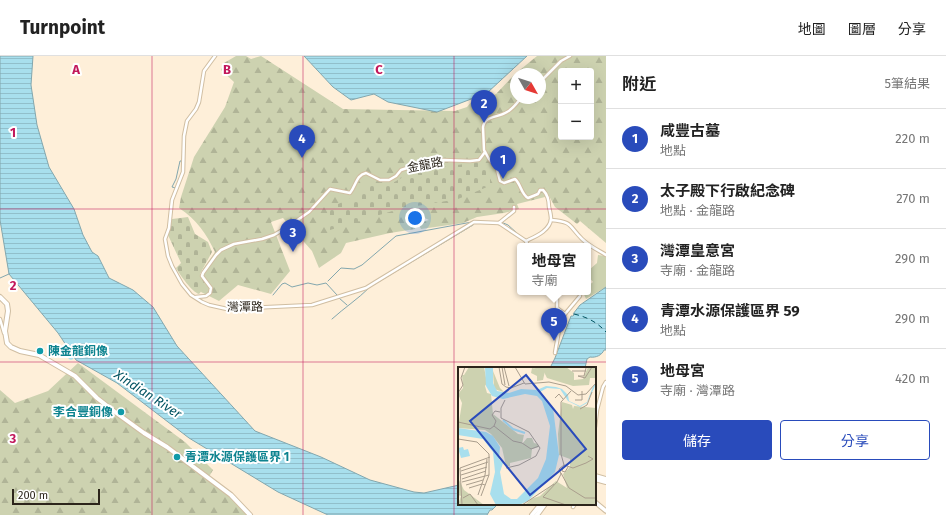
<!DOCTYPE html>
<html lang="zh-TW">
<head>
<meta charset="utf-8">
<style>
	body { margin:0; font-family:"Fira Sans","Noto Sans TC",sans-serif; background:#f2f2f2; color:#222 }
	.controls { position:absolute; right:12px; top:12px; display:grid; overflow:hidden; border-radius:4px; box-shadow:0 4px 16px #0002 }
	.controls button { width:36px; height:36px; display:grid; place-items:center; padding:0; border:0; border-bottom:1px solid #e0e0e0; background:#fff; color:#222; font:20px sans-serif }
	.compass { position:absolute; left:510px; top:12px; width:36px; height:36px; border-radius:50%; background:#fff; box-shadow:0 4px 16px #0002; rotate:129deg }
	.scale { position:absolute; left:12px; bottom:10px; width:88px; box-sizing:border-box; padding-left:4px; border:2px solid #2c251b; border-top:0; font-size:11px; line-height:14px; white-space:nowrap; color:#2c251b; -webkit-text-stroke:3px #fff; paint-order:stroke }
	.you { position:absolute; left:415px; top:162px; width:14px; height:14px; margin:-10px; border:3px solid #fff; border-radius:50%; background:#1a73e8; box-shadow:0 0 0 6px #1a73e833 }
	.badge { display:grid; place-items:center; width:26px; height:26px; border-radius:50%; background:#294bbb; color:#fff; font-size:13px; font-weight:700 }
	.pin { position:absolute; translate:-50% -33px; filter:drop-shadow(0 1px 2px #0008) }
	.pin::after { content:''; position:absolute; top:21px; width:14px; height:12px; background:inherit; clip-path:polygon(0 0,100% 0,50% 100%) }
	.popup { position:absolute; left:517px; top:187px; width:74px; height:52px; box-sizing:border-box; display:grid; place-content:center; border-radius:4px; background:#fff; filter:drop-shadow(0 1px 3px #0005); font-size:13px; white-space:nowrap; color:#767676 }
	.popup b { font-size:15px; color:#222 }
	.popup::after { content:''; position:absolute; left:50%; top:100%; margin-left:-8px; border:8px solid transparent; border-top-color:#fff }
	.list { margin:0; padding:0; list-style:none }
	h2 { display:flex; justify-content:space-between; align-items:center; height:52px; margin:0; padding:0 16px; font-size:17px }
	h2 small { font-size:13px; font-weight:400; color:#767676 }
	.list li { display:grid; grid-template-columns:26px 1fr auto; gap:12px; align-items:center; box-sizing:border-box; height:60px; padding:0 16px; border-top:1px solid #e0e0e0 }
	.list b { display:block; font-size:15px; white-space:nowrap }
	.list p { margin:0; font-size:13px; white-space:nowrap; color:#767676 }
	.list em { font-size:13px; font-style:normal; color:#767676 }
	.actions { display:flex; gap:8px; padding:12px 16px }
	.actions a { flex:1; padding:9px 0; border:1px solid #294bbb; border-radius:4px; text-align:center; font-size:14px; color:#294bbb }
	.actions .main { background:#294bbb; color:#fff }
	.map { position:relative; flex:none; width:606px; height:459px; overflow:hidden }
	header { display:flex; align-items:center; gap:24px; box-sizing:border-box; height:56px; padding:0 20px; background:#fff; border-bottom:1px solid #e0e0e0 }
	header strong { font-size:19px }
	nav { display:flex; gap:22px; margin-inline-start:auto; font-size:14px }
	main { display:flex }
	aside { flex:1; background:#fff }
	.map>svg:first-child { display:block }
	.green { fill:#cdd2b0 }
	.forest { fill:url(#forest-firs); fill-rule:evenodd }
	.cemetery { fill:url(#cemetery-stones) }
	.water { fill:url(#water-rules); stroke:#83a7ae }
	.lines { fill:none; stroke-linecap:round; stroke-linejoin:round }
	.stream { stroke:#83a7ae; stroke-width:1 }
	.river { stroke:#a8dfed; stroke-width:5.5 }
	.ferry { stroke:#005261; stroke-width:1; stroke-dasharray:5 4; stroke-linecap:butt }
	.street-casing { stroke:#d0bea2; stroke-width:4.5 }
	.secondary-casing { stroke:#d0bea2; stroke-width:5.5 }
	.primary-casing { stroke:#d0bea2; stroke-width:6 }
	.street { stroke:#fff; stroke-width:2.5 }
	.secondary { stroke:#fff; stroke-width:3.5 }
	.primary { stroke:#fff; stroke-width:4 }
	.grid { fill:none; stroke:#c2185b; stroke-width:1; stroke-opacity:0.55 }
	.culture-dot { fill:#0f9aa8; stroke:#fff; stroke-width:1.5 }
	.labels { text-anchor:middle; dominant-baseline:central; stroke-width:4; stroke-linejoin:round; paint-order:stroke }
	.street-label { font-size:12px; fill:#2c251b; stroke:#fff }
	.culture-label { font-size:12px; font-weight:bold; fill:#0d838f; stroke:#fff; text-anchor:start }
	.water-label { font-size:13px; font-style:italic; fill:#005261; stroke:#fff }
	.inset-river { fill:none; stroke:#a8dfed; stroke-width:2 }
	.inset-road { fill:none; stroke:#aa9e8d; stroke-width:1 }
	.view { fill:#294bbb; fill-opacity:0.15; stroke:#294bbb; stroke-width:2 }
	.inset-edge { fill:none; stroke:#2c251b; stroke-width:2 }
	.grid-label { font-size:13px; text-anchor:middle; font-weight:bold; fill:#c2185b; stroke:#fff; stroke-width:4; stroke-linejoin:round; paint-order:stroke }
</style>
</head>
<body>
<header>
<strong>Turnpoint</strong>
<nav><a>地圖</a><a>圖層</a><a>分享</a></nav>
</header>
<main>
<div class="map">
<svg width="606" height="459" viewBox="0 0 606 459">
	<defs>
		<pattern id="forest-firs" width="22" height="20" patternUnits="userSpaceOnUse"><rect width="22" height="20" fill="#cdd2b0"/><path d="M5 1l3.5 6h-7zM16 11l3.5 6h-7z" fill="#b0b497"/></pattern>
		<pattern id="cemetery-stones" width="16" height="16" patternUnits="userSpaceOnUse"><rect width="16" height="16" fill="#cdd2b0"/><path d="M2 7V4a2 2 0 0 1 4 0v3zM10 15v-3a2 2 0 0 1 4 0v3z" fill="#b0b497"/></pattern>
		<pattern id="water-rules" width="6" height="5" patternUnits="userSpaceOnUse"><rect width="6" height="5" fill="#a8dfed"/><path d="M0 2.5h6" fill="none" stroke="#91bfcb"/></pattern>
	</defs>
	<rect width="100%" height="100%" fill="#feefd9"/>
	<path class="green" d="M598 199 606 200V231L586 243 583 236H588V230L593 226 588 220V213L589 214 597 207Z"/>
	<g class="forest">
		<path d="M236 0H246L251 3 261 0 343 53 455 55 467 51 473 44 486 43 496 38 515 18 537 0H606V187L580 165 577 168 555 151 549 140 517 148 519 153 504 157 477 161 463 167 421 173 418 167 429 164 418 159 415 173 390 177 346 187 341 197 319 212 312 195 283 162 271 166 290 215 271 238 238 229 219 245 201 236 203 213 215 196C206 177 197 164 179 152L181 141 194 101 225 51 234 26 221 14 224 7ZM561 15H591V81H561ZM516 18H540V42H516Z"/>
		<path d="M78 307 185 386 213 414 207 424 233 441 252 459H0V334L15 347 48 335Z"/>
	</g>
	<g class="cemetery">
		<path d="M479 106 488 115 492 129 458 143 399 153 330 174 327 153 356 140 370 127 389 129 414 115Z"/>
		<path d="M188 161 195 178 208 186 212 196 200 218 205 231 199 238C192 236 180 219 176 212L181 207 168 179 172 163Z"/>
	</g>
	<g class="water">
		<path d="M0 0H33L31 29 37 69 49 111 74 153 83 179 92 196 98 200 109 222 133 234 153 251 177 290 255 375 321 401 370 424 414 436 424 437 459 429V448H498L492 454H490L487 459H328L278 436 189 382 117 327 76 304 58 277 9 218 0 164Z"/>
		<path d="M304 0H527L487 37 437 56 388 46 374 38 351 44 333 31Z"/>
		<path d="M606 231V294H604C602 299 596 302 590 301L587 303 585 312H550L555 302 571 260H573L574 259 573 258 580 249Z"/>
	</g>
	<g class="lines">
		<g class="stream">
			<path d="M176 132 172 131 176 123 180 105H182"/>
			<path d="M501 166 508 169 518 178"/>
			<path d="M0 222 9 218"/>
			<path d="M328 225 341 212 354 213 362 209 396 180 472 166"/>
			<path d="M273 239 282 228 285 227 292 231 308 227 317 229 326 227 337 239"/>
			<path d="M339 242 347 249"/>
			<path d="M332 263C344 252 358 243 370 231L473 169"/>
		</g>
		<path class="river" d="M71 301V289"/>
		<path class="ferry" d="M574 258C587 261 597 266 606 276"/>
		<g class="street-casing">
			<g id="street">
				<path d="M215 0 204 15 199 46 196 53 187 65 184 80 183 116 172 144 169 172 165 183 168 200 172 210 182 228 191 239 202 246 209 249 227 253 312 249 366 232 374 227 474 166 499 167 526 185 528 190"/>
				<path d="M540 26 561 5 570 0"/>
				<path d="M521 42C517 47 513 53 507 56 498 62 485 59 483 71L484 94 489 103 497 113 500 125 504 127 515 123C521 128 521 138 528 142L538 138 540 134H543C547 138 549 145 549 151 550 155 551 160 551 163 550 175 534 181 526 185"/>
				<path d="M551 164C573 166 568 169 582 183 589 190 598 194 606 199"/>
				<path d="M499 167 514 155V151"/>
				<path d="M554 236 557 242V252L565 258"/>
				<path d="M196 241 206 240 210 237 211 232 202 220 203 217 216 199 221 194 234 188 262 183 274 179 286 172 309 156 330 133 350 137C356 130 356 119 366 117L380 124H389L396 120 401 114 422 107H437L443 104 470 105 479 104 485 96"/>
				<path d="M0 263 4 277"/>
				<path d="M555 297 560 268 565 258 580 240"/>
				<path d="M595 371 597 354 603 331 606 326"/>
				<path d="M573 451 575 448"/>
			</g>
		</g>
		<g class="secondary-casing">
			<path id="secondary" d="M595 446 606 455"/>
		</g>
		<g class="primary-casing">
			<g id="primary">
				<path d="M0 241 7 248 8 255 5 275 7 287 11 291 20 295 39 299 75 320 97 342 115 356 144 377 167 391 231 439 250 459"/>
				<path d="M595 420 606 423"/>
				<path d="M595 423 606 426"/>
				<path d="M532 459 541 448"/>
				<path d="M537 459 545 448"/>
			</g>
		</g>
		<use href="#street" class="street"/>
		<use href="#secondary" class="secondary"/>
		<use href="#primary" class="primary"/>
	</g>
	<path class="grid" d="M152 0V459M303 0V459M454 0V459M0 153H606M0 306H606"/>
	<g class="culture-dot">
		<circle cx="40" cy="295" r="4"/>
		<circle cx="121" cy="356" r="4"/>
		<circle cx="177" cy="401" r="4"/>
	</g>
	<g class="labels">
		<g class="street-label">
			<text transform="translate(425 109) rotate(-11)">金龍路</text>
			<text transform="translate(245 251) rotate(-1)">灣潭路</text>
		</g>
		<g class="culture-label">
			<text x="48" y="295">陳金龍銅像</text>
			<text x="113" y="356" text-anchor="end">李合豐銅像</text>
			<text x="185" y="401">青潭水源保護區界 1</text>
		</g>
		<g class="water-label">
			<text transform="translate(148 338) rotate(33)">Xindian River</text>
		</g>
	</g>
	<g transform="translate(458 311)">
		<rect width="138" height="138" fill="#feefd9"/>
		<path d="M35 4 42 21 46 25 36 22Z" fill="#cdd2b0"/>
		<path d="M11 0H26L29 16 27 19 29 26 33 27 35 47 60 67 66 68 64 77 69 71H74L76 76 80 77 81 80 74 82 73 91 52 96V99H48L44 81 33 67 27 63 0 61 4 36 0 27 5 21 4 8H6ZM72 0H108L116 6V13L125 12 130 0H138V7L137 11H132L131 18 115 19 89 11 86 5ZM104 35 114 38 115 42 116 39 138 41V138H67L73 132 82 129 98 114 109 121 105 107 112 100V92L101 88 100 67ZM1 113 6 123 26 138H0L3 129 0 128Z" fill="#cdd2b0"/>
		<path d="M74 1 87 4 85 13 79 14V9L73 6ZM39 55 44 58 60 70 58 73 45 66 37 59Z" fill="#cdd2b0"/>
		<path d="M27 0H35V16L39 24 51 26 63 22 79 23 88 19 98 20 104 22 110 28 111 34 122 39 129 35 134 22 136 18 138 17 129 36 122 40 110 34 102 22 89 21 82 25 95 41 101 88 97 105 70 134 61 138H38L32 127 37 105 35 85 25 72 0 68V61L28 65 35 69 42 80 41 92 45 96 42 105 46 127 53 132H59L80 111 88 92 92 59 84 34 79 29 67 27 45 32 34 29 28 19ZM5 80 6 83 10 82 12 89 3 91 0 81Z" fill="#a8dfed"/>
		<path class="inset-river" d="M45 53 55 62 67 66"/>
		<path class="inset-road" d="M41 0 44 17 48 20 53 21 66 16M44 0 47 18M46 0 51 19M57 0 67 17 91 15 108 19 120 28 128 27 138 16M113 0H129M114 4H128M120 9 127 11 134 0M120 9H126L128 1M0 26 5 18 3 11 7 0M97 31 101 27 105 32M47 33 43 41V51L71 65 82 81 78 89 61 98 48 101M117 33H124V24M122 42 129 38 134 25M0 55 32 62 36 59M36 59 55 74 64 76 73 82 81 79M36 59 38 54 34 48 37 44 42 45M0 72 19 75 31 87V108L23 129M106 98 115 101 128 96 135 92 130 89M105 100 104 104 107 105 110 100M3 104 30 95M103 106 111 121 127 131H138M3 108 29 100M4 112 28 104M4 115 31 108M8 118 25 113M11 121 24 117 27 118M20 128 27 108 29 92M5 131 12 127 20 138M4 138 2 101 32 90M64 138 96 117M108 138 85 130 99 115 103 107 101 102 106 98 103 87V35L113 24"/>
		<path class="view" d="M68 8 128 82 72 128 12 54Z"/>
		<rect width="138" height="138" class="inset-edge"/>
	</g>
	<g class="grid-label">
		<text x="76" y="18">A</text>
		<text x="227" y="18">B</text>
		<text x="379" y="18">C</text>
		<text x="13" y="81">1</text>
		<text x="13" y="234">2</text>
		<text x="13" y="387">3</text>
	</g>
</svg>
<div class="controls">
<button>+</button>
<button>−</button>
</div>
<svg class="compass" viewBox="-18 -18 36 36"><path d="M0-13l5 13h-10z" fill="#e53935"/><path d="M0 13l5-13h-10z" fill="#767676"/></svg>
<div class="scale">200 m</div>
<div class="you"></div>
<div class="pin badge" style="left:503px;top:123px">1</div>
<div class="pin badge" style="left:484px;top:67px">2</div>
<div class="pin badge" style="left:293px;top:196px">3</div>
<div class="pin badge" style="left:302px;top:102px">4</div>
<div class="pin badge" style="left:554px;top:285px">5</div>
<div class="popup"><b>地母宮</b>寺廟</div>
</div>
<aside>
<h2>附近<small>5筆結果</small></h2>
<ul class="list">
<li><span class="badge">1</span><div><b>咸豐古墓</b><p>地點</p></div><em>220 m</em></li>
<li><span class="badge">2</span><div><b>太子殿下行啟紀念碑</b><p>地點 · 金龍路</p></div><em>270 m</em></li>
<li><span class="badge">3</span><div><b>灣潭皇意宮</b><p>寺廟 · 金龍路</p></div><em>290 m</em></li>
<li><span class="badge">4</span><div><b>青潭水源保護區界 59</b><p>地點</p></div><em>290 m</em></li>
<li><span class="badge">5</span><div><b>地母宮</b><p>寺廟 · 灣潭路</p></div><em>420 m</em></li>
</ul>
<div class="actions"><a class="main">儲存</a><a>分享</a></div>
</aside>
</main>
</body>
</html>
